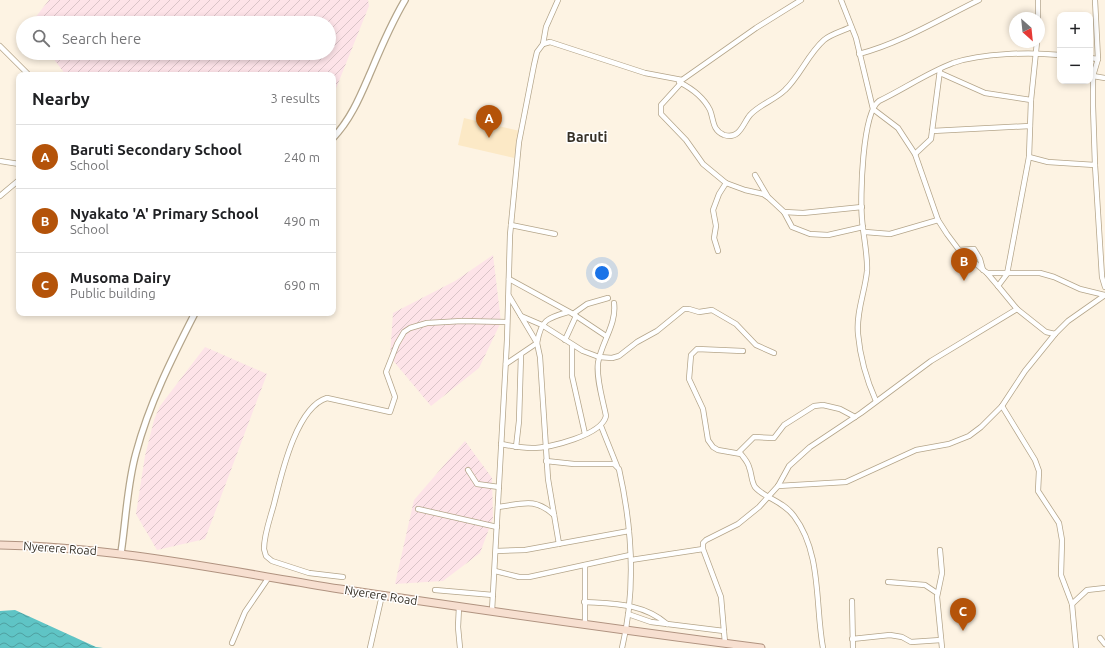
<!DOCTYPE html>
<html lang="en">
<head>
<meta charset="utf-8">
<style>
	body { margin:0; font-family:Ubuntu,sans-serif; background:#f2f2f2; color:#202124 }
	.controls { position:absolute; right:12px; top:12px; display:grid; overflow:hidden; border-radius:8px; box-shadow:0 2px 6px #0003 }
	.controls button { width:36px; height:36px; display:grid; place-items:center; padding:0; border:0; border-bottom:1px solid #e0e0e0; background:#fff; color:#202124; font:20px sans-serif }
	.compass { position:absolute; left:1009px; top:12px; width:36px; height:36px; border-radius:50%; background:#fff; box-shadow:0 2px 6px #0003; rotate:153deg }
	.you { position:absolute; left:602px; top:273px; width:14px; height:14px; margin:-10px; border:3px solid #fff; border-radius:50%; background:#1a73e8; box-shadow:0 0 0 6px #1a73e833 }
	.badge { display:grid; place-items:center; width:26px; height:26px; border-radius:50%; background:#b45309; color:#fff; font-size:13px; font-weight:700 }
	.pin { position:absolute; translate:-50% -33px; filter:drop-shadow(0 1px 2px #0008) }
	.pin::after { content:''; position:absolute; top:21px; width:14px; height:12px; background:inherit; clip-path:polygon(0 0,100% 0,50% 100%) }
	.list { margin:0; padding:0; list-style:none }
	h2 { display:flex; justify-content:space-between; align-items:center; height:52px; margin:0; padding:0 16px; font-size:17px }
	h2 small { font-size:13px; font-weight:400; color:#757577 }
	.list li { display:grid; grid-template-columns:26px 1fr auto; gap:12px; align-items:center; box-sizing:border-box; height:64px; padding:0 16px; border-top:1px solid #e0e0e0 }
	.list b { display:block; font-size:15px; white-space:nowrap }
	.list p { margin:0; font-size:13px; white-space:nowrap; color:#757577 }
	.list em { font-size:13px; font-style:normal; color:#757577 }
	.icon { flex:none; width:22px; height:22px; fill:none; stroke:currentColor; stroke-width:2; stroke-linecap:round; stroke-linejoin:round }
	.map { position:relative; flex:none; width:1105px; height:648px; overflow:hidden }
	.search { position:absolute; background:#fff; box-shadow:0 2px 6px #0003; left:16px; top:16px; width:320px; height:44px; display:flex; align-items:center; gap:10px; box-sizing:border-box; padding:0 14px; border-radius:22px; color:#757577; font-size:15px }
	.panel { position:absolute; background:#fff; box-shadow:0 2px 6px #0003; left:16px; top:72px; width:320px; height:244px; border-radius:8px }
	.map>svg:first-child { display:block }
	.industrial { fill:url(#industrial-furrows) }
	.built { fill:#fce9c6 }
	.water { fill:url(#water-waves) }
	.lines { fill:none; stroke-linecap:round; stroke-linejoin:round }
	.minor-casing { stroke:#b4a58a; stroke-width:6 }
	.tertiary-casing { stroke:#b4a58a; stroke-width:8 }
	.primary-casing { stroke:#b09380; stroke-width:9 }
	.minor { stroke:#fff; stroke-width:4.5 }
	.tertiary { stroke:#fff; stroke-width:5.5 }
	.primary { stroke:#f7dfd0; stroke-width:7 }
	.labels { text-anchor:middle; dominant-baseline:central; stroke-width:3; stroke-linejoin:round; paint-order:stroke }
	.street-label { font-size:12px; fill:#363026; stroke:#fff }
	.quarter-label { font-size:14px; font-weight:bold; fill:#363026; stroke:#fff }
</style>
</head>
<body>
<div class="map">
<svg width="1105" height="648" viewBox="0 0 1105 648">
	<defs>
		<pattern id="industrial-furrows" width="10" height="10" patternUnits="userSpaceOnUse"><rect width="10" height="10" fill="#fde3e8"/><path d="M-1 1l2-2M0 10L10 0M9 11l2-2" fill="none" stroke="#d9c3c7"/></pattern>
		<pattern id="water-waves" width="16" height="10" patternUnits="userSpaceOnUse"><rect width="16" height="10" fill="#5fc4c5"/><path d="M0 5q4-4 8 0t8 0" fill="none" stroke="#4fa0a0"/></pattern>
	</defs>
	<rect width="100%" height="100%" fill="#fdf3e3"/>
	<g class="industrial">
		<path d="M49 0H368L369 6 333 96V75H66L49 53H329V23H31Z"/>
		<path d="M493 255 501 322 479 368 431 406 390 357 393 313 455 281Z"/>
		<path d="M205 347 267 374 205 539 157 550 136 514 145 456 154 420 160 406Z"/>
		<path d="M465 441 492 478 493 518 480 553 443 581 395 584 414 500Z"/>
	</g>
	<path class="built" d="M464 118 520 131 514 158 458 145Z"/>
	<path class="water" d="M15 610 96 647 103 648H0V611Z"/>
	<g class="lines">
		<g class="minor-casing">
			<g id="minor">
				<path d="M841 0 856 38 873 109 898 128 915 154 938 220 947 234 959 250 987 273H1040L1054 277 1080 289 1105 295"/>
				<path d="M1038 0V18"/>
				<path d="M1095 0 1098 59 1093 76V106L1095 165 1102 277 1105 287"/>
				<path d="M543 44 550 42 645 73 682 80 756 28 801 0"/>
				<path d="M0 46 29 75"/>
				<path d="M859 54C901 43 940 19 979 0"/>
				<path d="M1090 58 1098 59"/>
				<path d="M940 73 985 93 1031 100"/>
				<path d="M1093 76 1105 78"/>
				<path d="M679 82C691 88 704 98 710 110 714 120 712 130 724 135 740 140 743 123 750 115 760 104 775 100 785 90 800 76 808 54 824 40 831 34 843 31 851 27"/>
				<path d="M681 83 661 105V114L686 140 703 164 726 183 745 190 763 194 769 198 784 212 792 227 810 234 828 235 863 227"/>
				<path d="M932 131 1030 126"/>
				<path d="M915 154 931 139 940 70"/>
				<path d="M1029 157 1048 162 1095 165"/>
				<path d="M0 161 19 164"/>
				<path d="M755 175 768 197"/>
				<path d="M0 196 19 180"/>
				<path d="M784 212 803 213 862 207"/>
				<path d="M511 225 555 234"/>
				<path d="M865 232 890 234 938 220"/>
				<path d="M959 250 974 249 980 259 983 270"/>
				<path d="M718 251 714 238 716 226 713 210 719 194 726 183"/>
				<path d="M987 273 998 286"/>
				<path d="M509 279 573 314 606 336"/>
				<path d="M509 296 537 343 540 357 548 479 559 544"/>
				<path d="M1017 309 998 286 1007 274 1029 157 1031 100 1037 42"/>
				<path d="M573 314 587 304 608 298"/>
				<path d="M521 316 542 325 583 351 599 357 612 358 619 356 637 342 657 331 684 309H689L699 312 712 310 736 324 756 345 774 353"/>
				<path d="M565 340 576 316"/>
				<path d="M572 346V376L585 434"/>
				<path d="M743 351 697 349 691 355 689 379 703 409 708 440 713 447 718 450 741 454C744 458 748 462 749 467 752 474 751 481 755 487 764 498 782 500 794 516 822 553 815 605 823 648"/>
				<path d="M506 364 537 343C541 320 547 318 568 312"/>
				<path d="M876 401C867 381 860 356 858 334 856 312 865 292 867 271 868 256 863 234 862 219 860 198 862 113 879 101 904 89 927 73 953 63 982 53 1030 52 1060 55"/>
				<path d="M1002 406 1035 460 1039 471 1038 491 1059 523 1062 540 1061 575 1072 604 1076 648"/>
				<path d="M601 426 617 466"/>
				<path d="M501 444C511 446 522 448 532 448 550 448 602 435 606 416 603 400 596 379 598 363 601 343 617 324 614 303"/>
				<path d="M516 447 519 421 521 355"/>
				<path d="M739 452 754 437 774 438 784 425 814 406 823 405 840 409 855 417"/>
				<path d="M546 461 574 464H614L619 469C632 527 636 590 622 648"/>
				<path d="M468 470 477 484 499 487"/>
				<path d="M778 486 846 482 916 450 949 444 969 436 981 427 1002 406 1025 371 1055 334"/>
				<path d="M498 507C523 504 534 497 554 515"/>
				<path d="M418 509 497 527"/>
				<path d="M940 550 942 573 937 597 942 648"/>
				<path d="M496 551 525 550 629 531"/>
				<path d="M631 560 703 549"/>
				<path d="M495 571 519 577H529L630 555"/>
				<path d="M343 577 309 573 272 561 266 556 264 549C264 534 270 519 274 504 281 476 296 407 327 398L390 412 395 397 386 372 397 344 404 332 410 328 427 323 462 321 507 322"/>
				<path d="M888 582 925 585 937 593"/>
				<path d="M435 590 493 595"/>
				<path d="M852 601 853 648"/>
				<path d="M584 602C614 604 643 603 667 624"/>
				<path d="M1072 604 1087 590 1105 588"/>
				<path d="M459 607 458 627 460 648"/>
				<path d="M492 611 507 340 510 235 519 142 534 65 537 52 543 44 546 27 558 0"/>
				<path d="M628 614 651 622 724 631"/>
				<path d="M585 624V565"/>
				<path d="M1100 638 1105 644"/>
				<path d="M852 639 890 635 902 637 911 642 941 640"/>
				<path d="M232 643 245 612 269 577"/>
				<path d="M725 643 721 597 703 549V543L706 540 738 524 759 507 778 486 789 466 810 447 861 413 931 361 1017 309 1046 332 1055 334 1068 321 1105 295"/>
				<path d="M370 648 382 595"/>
			</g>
		</g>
		<g class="tertiary-casing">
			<g id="tertiary">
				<path d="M333 138C352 118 361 94 372 69 382 45 392 22 405 0"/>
				<path d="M121 553C126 520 127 485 136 453 149 404 172 358 195 313"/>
			</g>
		</g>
		<g class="primary-casing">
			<path id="primary" d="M0 545C115 547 227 571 340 589 480 610 621 630 761 648"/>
		</g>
		<use href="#minor" class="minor"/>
		<use href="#tertiary" class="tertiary"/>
		<use href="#primary" class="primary"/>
	</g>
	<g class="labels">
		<g class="street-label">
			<text transform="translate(60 548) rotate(4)">Nyerere Road</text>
			<text transform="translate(381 595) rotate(9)">Nyerere Road</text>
		</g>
		<g class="quarter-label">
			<text x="587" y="137">Baruti</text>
		</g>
	</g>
</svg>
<div class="controls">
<button>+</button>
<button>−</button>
</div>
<svg class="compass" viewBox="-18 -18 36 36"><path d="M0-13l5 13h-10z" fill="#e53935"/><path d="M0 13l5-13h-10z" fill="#757577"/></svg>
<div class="you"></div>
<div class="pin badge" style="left:489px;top:138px">A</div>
<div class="pin badge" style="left:964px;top:281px">B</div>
<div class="pin badge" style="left:963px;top:631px">C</div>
<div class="search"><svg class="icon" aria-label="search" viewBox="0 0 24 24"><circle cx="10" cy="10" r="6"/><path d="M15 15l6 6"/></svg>Search here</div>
<section class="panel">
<h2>Nearby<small>3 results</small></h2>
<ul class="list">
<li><span class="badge">A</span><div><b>Baruti Secondary School</b><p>School</p></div><em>240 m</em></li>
<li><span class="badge">B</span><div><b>Nyakato 'A' Primary School</b><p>School</p></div><em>490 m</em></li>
<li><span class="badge">C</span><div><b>Musoma Dairy</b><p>Public building</p></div><em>690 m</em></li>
</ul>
</section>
</div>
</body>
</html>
